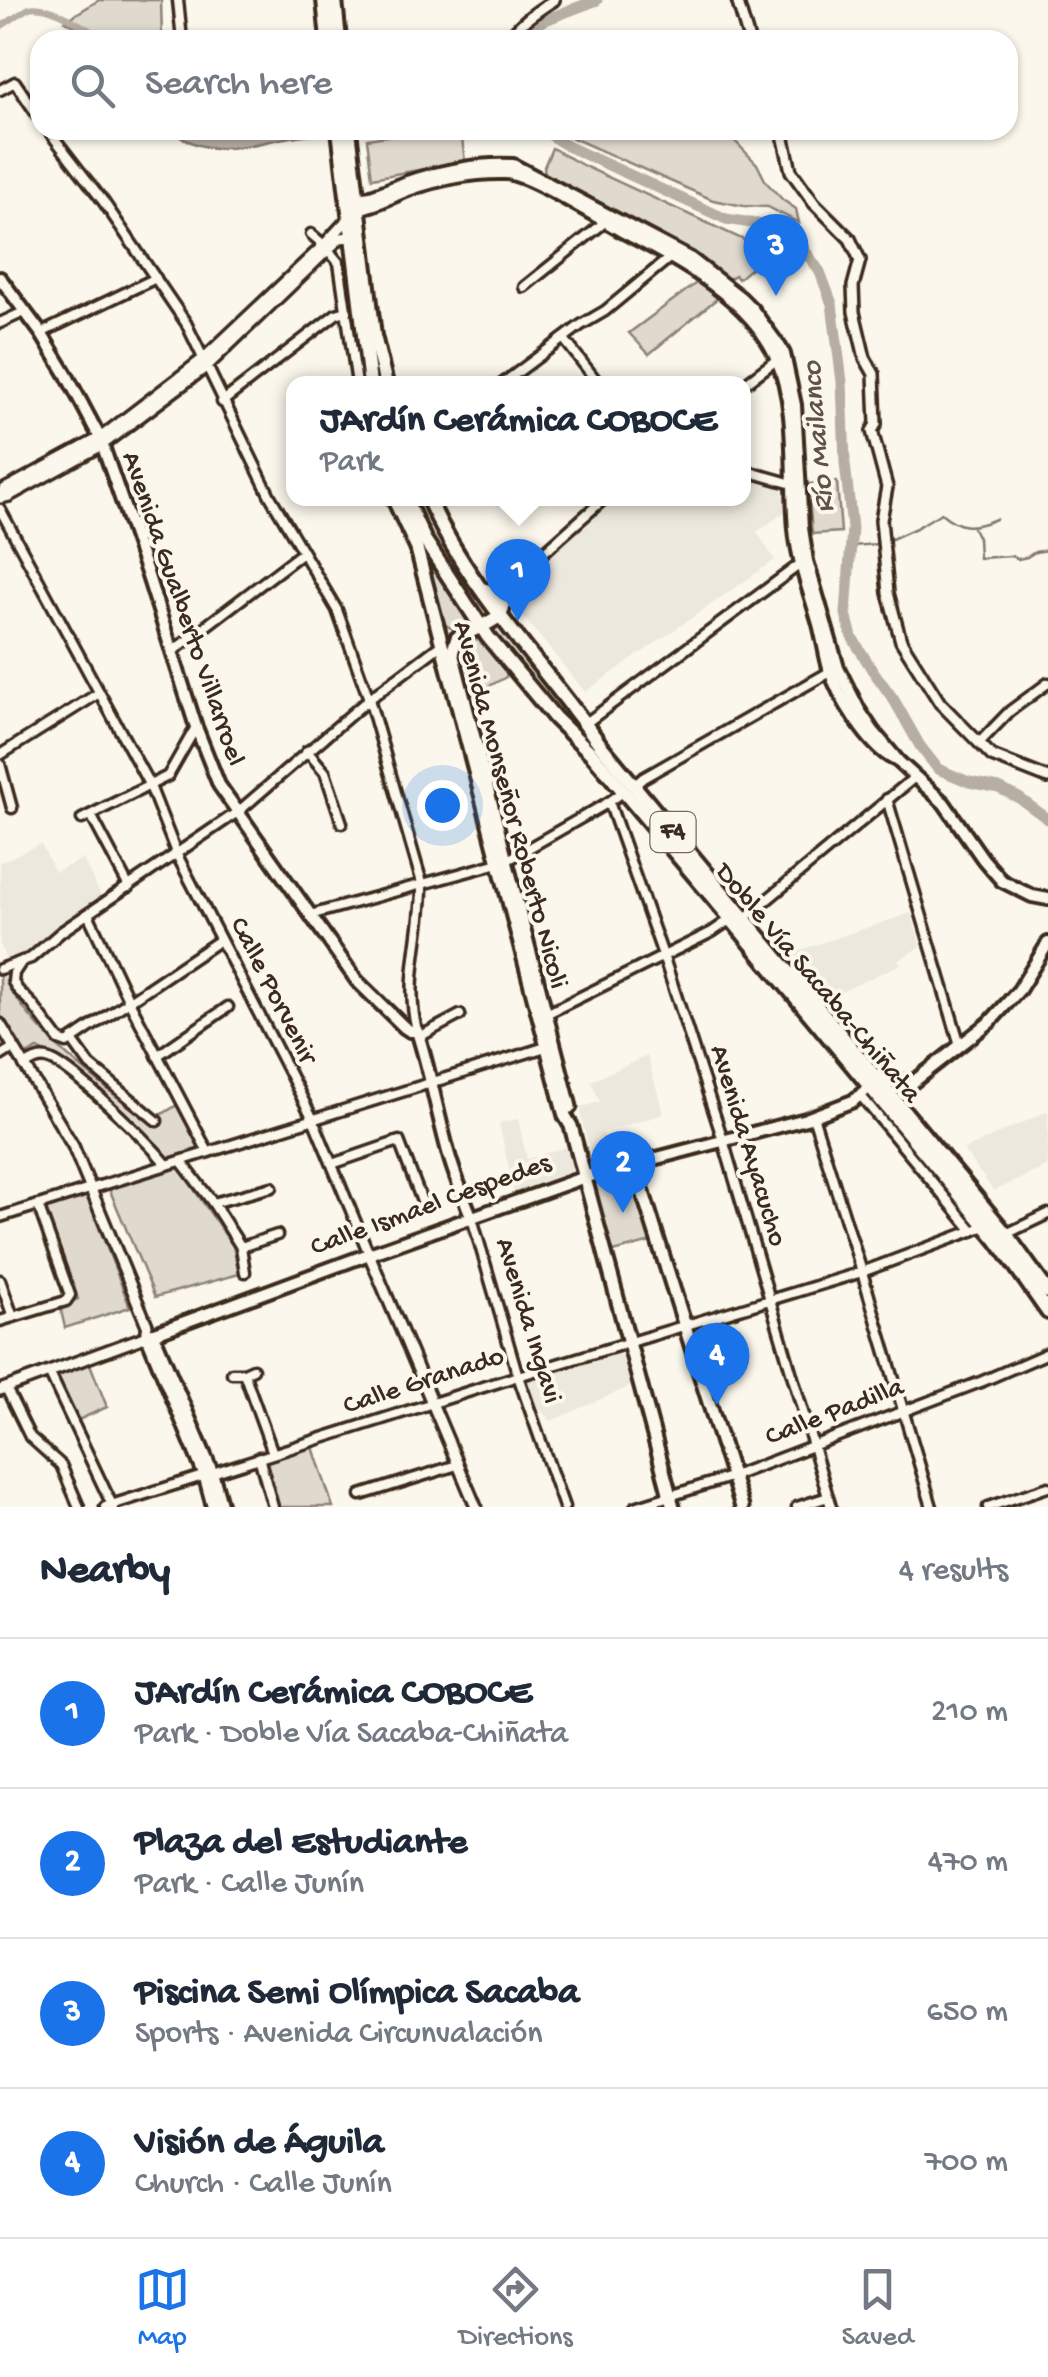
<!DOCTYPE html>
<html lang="en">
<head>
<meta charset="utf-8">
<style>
	body { margin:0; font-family:"Gochi Hand",sans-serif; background:#f2f2f3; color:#1f2937 }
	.you { position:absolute; left:442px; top:805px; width:35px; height:35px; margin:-25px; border:8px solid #fff; border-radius:50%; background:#1a73e8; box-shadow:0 0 0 15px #1a73e833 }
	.badge { display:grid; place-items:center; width:65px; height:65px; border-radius:50%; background:#1a73e8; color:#fff; font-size:32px; font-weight:700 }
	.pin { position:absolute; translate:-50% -82px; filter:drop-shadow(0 2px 5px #0008) }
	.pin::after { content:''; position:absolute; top:52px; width:35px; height:30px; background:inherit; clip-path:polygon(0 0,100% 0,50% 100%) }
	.popup { position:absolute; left:286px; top:376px; width:465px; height:130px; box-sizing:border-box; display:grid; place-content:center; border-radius:20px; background:#fff; filter:drop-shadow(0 2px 8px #0005); font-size:32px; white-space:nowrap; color:#747a83 }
	.popup b { font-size:38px; color:#1f2937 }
	.popup::after { content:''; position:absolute; left:50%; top:100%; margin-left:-20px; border:20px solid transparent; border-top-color:#fff }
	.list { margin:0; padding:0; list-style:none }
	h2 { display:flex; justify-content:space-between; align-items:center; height:130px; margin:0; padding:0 40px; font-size:42px }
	h2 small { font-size:32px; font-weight:400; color:#747a83 }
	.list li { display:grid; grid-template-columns:65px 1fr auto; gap:30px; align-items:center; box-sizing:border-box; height:150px; padding:0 40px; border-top:2px solid #e0e1e3 }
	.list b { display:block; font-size:38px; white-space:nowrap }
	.list p { margin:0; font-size:32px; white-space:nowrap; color:#747a83 }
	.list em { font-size:32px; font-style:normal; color:#747a83 }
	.icon { flex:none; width:55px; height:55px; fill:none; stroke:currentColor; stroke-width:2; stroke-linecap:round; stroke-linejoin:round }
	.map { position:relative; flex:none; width:1048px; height:1507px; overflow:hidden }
	.search { position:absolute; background:#fff; box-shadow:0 2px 8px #0004; left:30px; right:30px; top:30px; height:110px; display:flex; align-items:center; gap:25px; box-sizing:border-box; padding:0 35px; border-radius:30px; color:#747a83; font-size:38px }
	.sheet { height:730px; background:#fff }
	nav { display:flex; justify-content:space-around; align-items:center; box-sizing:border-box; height:140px; border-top:2px solid #e0e1e3; background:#fff; font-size:28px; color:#747a83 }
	nav a { display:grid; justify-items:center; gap:5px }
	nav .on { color:#1a73e8 }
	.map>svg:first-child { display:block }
	.built { fill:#ede8dd }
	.green { fill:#dfd9ce; stroke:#8d8276; stroke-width:2.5 }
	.water { fill:#b6aea2; stroke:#85796d; stroke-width:2.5 }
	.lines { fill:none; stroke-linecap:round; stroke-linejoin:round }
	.stream { stroke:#85796d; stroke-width:2.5 }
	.canal { stroke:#b6aea2; stroke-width:6 }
	.river { stroke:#b6aea2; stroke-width:11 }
	.minor-casing { stroke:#3b2a1e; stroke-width:15 }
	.tertiary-casing { stroke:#3b2a1e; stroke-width:16 }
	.secondary-casing { stroke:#3b2a1e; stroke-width:18 }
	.primary-casing { stroke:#3b2a1e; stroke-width:19 }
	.trunk-casing { stroke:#3b2a1e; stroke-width:20 }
	.minor { stroke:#fbf7ec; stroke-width:8 }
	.tertiary { stroke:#fbf7ec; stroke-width:9 }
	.secondary { stroke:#fbf7ec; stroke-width:10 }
	.primary { stroke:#fbf7ec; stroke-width:11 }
	.trunk { stroke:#fbf7ec; stroke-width:12 }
	.labels { text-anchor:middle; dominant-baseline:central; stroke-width:8; stroke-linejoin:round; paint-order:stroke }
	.shield { fill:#fbf7ec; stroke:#75685c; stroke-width:2.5 }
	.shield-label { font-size:25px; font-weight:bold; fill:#3b2a1e }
	.street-label { font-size:28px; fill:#3b2a1e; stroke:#fbf7ec }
	.water-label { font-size:30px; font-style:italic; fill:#605246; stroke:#fbf7ec }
</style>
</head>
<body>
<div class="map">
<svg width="1048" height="1507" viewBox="0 0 1048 1507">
	<rect width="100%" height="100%" fill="#fbf7ec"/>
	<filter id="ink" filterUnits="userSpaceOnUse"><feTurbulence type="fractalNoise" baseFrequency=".01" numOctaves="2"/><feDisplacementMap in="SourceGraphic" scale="20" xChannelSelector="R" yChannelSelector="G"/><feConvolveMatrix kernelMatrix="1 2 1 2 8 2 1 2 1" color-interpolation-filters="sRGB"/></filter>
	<g filter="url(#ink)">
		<g class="built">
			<path d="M743 476 782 486 786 511 757 532 775 560 585 692 508 598 509 591 614 499 743 498Z"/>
			<path d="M41 844 55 872 83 859 102 898 32 950 5 958 0 944V862Z"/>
			<path d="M911 913 921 947 898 960 901 964 828 998 791 953Z"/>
			<path d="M647 1056 664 1114 603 1132 607 1149 590 1153 581 1116V1107L600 1102 591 1081Z"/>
			<path d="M1048 1111V1166L994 1191 963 1150Z"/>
			<path d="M518 1119 527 1159 566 1147 573 1170 569 1175 514 1193 499 1123Z"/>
			<path d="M620 1351 631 1386 551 1421 540 1409H534L526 1383 528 1379Z"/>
		</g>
		<g class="green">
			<path d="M99 0H161L162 40H100L65 21Z"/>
			<path d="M426 130H461L465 162 372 178 367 139Z"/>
			<path d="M560 130H713L730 136 757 164 766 182 783 200 796 209 799 223 768 207 744 206 713 200 568 136Z"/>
			<path d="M552 148 584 166 770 252 738 279 735 275 726 281 692 252 545 174 544 167Z"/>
			<path d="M699 281 719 297 649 354 629 333Z"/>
			<path d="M837 482 841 532 812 534 808 484Z"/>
			<path d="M401 499 474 625 454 630 439 621Z"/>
			<path d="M408 499H422L433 522 495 616 486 619 481 617 444 566Z"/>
			<path d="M499 622 597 749 596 752 557 714 486 629Z"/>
			<path d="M473 637 482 642 507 672 506 677 469 697 458 651C460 642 464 639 473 637Z"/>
			<path d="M11 969 6 981C38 1039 94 1078 145 1119L164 1113 177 1105 201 1150 170 1160 159 1146 66 1063 38 1049 24 1056 0 1015V974Z"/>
			<path d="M178 1166 233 1246 239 1274 155 1297 108 1186Z"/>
			<path d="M630 1173 633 1174 655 1241 610 1253 593 1186 594 1182Z"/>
			<path d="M86 1194 130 1307 65 1328 60 1306 78 1299 45 1206Z"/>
			<path d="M90 1364 107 1407 76 1421 56 1379 58 1376Z"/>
			<path d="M313 1447 333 1507H275L263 1462Z"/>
		</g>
		<path class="water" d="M172 130H215L232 134 250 130H332L333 135C278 127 220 172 172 130Z"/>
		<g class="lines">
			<g class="stream">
				<path d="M973 528 978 538 979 558 1011 556 1018 559 1027 557 1035 552 1048 550"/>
				<path d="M885 542 916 528 941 513C960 529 972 529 996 519"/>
				<path d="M851 546 878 544"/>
			</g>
			<path class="canal" d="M0 27C6 24 26 9 29 8 50 2 88 30 107 40"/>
			<g class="river">
				<path d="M521 40 522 32 545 20 597 0"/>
				<path d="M543 130 567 146 726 219 764 225 788 236 806 252 820 272 832 304 842 382 845 463 852 528 846 614 852 637 871 668 894 700 920 746 938 769 969 782 999 788 1019 798 1048 819"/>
			</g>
			<g class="minor-casing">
				<g id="minor">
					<path d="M178 0 182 40"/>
					<path d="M0 90 15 82 40 119"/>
					<path d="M48 130 103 201 186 323 270 496 337 610 369 699 422 883C423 933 404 981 417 1031"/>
					<path d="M311 234 324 245 339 263 357 384"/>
					<path d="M524 287 605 222"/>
					<path d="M0 323 26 311"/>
					<path d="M41 333 156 278"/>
					<path d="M564 339 599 384"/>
					<path d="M502 384 581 325 605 311 674 254"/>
					<path d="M743 385 779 358"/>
					<path d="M222 402 336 314 347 311"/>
					<path d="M743 470 796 485"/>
					<path d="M0 509 150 786 177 855 313 1119 369 1254"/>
					<path d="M497 594 605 498"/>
					<path d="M173 651 302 553"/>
					<path d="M586 723 799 565"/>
					<path d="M979 743 1010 711 1048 683"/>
					<path d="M307 751 325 772 342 823"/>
					<path d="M0 755 99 693"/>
					<path d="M0 764 12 808"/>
					<path d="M634 786 643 778 833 670"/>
					<path d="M887 799 960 1045"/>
					<path d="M609 802 663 955 723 1140 831 1507"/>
					<path d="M91 815 129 887"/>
					<path d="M82 819 168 776 196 727"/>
					<path d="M88 914 129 1001 208 1152"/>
					<path d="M310 915 506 861 609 802 623 792"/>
					<path d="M745 918 915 777"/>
					<path d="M22 961 14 973 13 982 18 990 32 1004 59 1040 67 1043 220 940"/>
					<path d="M0 969 31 958 61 932 239 811 369 699 441 645"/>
					<path d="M544 1015 712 932 731 919"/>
					<path d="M419 1037 460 1015"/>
					<path d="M72 1040 90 1065 157 1121"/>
					<path d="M0 1056 13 1048"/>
					<path d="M157 1056 228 1007"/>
					<path d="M24 1066C31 1062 38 1057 47 1059 69 1063 151 1145 167 1165"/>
					<path d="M861 1096 973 1231"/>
					<path d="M813 1116 862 1272 932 1507"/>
					<path d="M181 1161 213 1203 241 1247 245 1272"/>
					<path d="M332 1164 399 1141 423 1204"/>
					<path d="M213 1203 272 1187"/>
					<path d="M0 1217 549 1046"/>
					<path d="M472 1218 518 1376 564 1507"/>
					<path d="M1006 1234 1048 1214"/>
					<path d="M241 1247 277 1235"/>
					<path d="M0 1280 13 1317"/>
					<path d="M0 1321 66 1301 70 1295 38 1205"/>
					<path d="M49 1372 113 1507"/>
					<path d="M232 1373H244L253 1369"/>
					<path d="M244 1373 273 1453"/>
					<path d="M6 1388 30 1437 61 1465 79 1507"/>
					<path d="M259 1457 273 1507"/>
					<path d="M361 1495 457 1465"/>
					<path d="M105 1507 518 1376 862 1272 985 1226"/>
					<path d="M635 1507 733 1476 983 1381 1048 1353"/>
					<path d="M797 1507 828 1497"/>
					<path d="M988 1507 1048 1487"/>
				</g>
			</g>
			<g class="tertiary-casing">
				<g id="tertiary">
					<path d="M737 0 749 40"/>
					<path d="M508 40C520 22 536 12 554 0"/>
					<path d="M782 130 791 171 814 203 850 239 860 260 853 286 854 312 865 358 874 374 876 424 872 431 887 487 881 520 888 593 901 641 940 703 992 756 1048 778"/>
					<path d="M0 494 5 489 100 438 203 359 324 245 349 218"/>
					<path d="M0 498 9 496 102 445 206 367 340 238 352 237"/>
					<path d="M0 1024 73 1146 147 1325"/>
					<path d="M369 1254 476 1507"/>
					<path d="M0 1390 147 1336V1330"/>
				</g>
			</g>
			<g class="secondary-casing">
				<g id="secondary">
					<path d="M357 200C376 196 392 187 410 181 442 171 479 163 513 165L691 259 741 298 752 309 780 347 784 354 795 405 802 528 807 561 838 668 859 710 873 731 899 762 944 803 983 859 1002 881 1032 896 1048 899"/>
					<path d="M359 208C376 206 392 196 408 190 438 179 474 172 505 173 526 173 597 217 620 230 675 259 749 296 776 357 798 407 790 475 795 529 798 563 810 592 819 624 823 639 825 654 829 668 838 696 868 746 894 759"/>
					<path d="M0 278 41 333 66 374 100 438 147 573 196 727 219 785 357 981 404 1027 410 1031H417C429 1068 436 1106 446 1144 452 1170 462 1193 472 1218"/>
					<path d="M634 1164 806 1119 853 1101 882 1077 912 1083 990 1022 1019 990 1048 943"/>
					<path d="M153 1333 212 1472 222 1507"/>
					<path d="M213 1507 204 1474 147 1336 369 1254 585 1177"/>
				</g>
			</g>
			<g class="primary-casing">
				<g id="primary">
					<path d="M393 498 417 549 565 1116 571 1126 673 1507"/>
					<path d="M481 627 457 638 452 653 570 1107"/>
					<path d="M585 1177 634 1164 742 1507"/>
				</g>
			</g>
			<g class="trunk-casing">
				<g id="trunk">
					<path d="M324 0 328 40"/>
					<path d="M335 0 339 40"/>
					<path d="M339 130 370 384"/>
					<path d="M349 130 374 336 386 384"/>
					<path d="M405 498 424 539 488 637 555 718 592 754 731 919 998 1241 1048 1312"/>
					<path d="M428 498C469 591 543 664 601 746L943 1158 1006 1234 1048 1292"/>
					<path d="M481 627 500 616 503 607 497 594 482 589"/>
				</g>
			</g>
			<use href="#minor" class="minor"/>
			<use href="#tertiary" class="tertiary"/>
			<use href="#secondary" class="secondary"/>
			<use href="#primary" class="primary"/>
			<use href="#trunk" class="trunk"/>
		</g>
	</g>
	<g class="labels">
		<rect class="shield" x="650.5" y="812" width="45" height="40" rx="8"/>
		<g class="shield-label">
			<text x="673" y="832">F4</text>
		</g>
		<g class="street-label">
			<text transform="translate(182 609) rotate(71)">Avenida Gualberto Villarroel</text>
			<text transform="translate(509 805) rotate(75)">Avenida Monseñor Roberto Nicoli</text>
			<text transform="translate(817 984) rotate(50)">Doble Vía Sacaba-Chiñata</text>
			<text transform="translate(272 991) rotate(63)">Calle Porvenir</text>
			<text transform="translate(747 1146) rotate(73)">Avenida Ayacucho</text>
			<text transform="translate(431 1206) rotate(-20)">Calle Ismael Cespedes</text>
			<text transform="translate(527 1321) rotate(73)">Avenida Ingavi</text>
			<text transform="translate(424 1382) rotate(-18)">Calle Granado</text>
			<text transform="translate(835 1413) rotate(-21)">Calle Padilla</text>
		</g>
		<g class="water-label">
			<text transform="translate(820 437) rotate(-95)">Río Mailanco</text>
		</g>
	</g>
</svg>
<div class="you"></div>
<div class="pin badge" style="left:518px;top:621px">1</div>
<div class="popup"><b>JArdín Cerámica COBOCE</b>Park</div>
<div class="pin badge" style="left:623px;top:1213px">2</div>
<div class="pin badge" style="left:776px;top:296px">3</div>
<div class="pin badge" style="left:717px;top:1405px">4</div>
<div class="search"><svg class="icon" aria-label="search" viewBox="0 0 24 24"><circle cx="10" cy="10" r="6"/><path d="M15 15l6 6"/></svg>Search here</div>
</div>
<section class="sheet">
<h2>Nearby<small>4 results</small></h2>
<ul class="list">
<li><span class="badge">1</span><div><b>JArdín Cerámica COBOCE</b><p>Park · Doble Vía Sacaba-Chiñata</p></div><em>210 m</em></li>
<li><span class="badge">2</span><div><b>Plaza del Estudiante</b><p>Park · Calle Junín</p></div><em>470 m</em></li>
<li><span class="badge">3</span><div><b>Piscina Semi Olímpica Sacaba</b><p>Sports · Avenida Circunvalación</p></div><em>650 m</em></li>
<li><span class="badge">4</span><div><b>Visión de Águila</b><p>Church · Calle Junín</p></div><em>700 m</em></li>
</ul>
</section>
<nav>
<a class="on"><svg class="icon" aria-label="map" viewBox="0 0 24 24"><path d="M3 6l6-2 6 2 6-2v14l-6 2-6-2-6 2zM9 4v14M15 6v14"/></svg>Map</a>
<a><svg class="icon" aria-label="directions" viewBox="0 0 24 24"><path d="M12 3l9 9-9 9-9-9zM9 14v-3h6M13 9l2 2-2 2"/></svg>Directions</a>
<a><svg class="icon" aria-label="saved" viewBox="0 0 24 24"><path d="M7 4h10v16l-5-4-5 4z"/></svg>Saved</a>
</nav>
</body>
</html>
